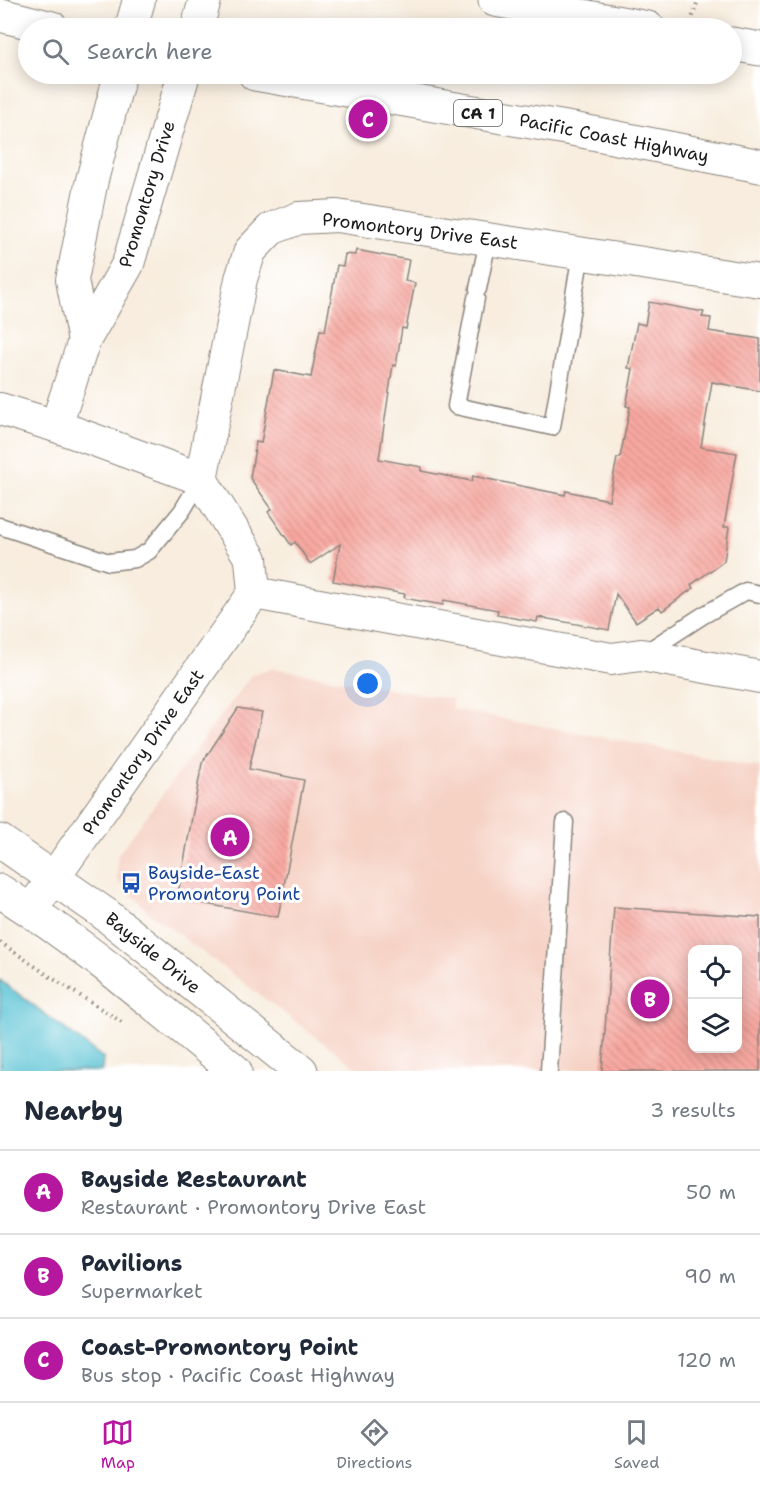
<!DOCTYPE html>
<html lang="en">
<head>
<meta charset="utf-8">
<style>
	body { margin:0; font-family:"Shantell Sans",sans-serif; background:#f2f2f3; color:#1f2937 }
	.controls { position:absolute; right:18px; bottom:18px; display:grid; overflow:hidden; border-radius:12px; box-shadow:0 3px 15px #0003 }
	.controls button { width:54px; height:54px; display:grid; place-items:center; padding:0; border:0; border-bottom:2px solid #e0e1e3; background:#fff; color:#1f2937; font:30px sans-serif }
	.you { position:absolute; left:368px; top:684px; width:21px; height:21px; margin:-15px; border:4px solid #fff; border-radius:50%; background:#1a73e8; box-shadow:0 0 0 9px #1a73e833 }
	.badge { display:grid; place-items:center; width:39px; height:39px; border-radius:50%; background:#b5179e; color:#fff; font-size:20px; font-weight:700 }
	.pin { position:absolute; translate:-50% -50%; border:3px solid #fff; box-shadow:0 2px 6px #0006 }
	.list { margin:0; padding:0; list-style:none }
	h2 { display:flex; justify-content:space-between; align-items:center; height:78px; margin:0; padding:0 24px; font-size:26px }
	h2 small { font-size:20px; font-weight:400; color:#747a83 }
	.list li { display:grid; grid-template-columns:39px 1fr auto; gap:18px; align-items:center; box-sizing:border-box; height:84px; padding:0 24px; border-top:2px solid #e0e1e3 }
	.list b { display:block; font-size:22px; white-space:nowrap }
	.list p { margin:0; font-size:20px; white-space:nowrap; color:#747a83 }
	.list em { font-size:20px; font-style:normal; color:#747a83 }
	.icon { flex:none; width:33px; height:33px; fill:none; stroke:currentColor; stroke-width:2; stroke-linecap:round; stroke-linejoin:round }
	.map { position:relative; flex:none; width:760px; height:1071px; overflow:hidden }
	.search { position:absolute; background:#fff; box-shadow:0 3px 15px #0003; left:18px; right:18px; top:18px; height:66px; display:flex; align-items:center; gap:15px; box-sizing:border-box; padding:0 21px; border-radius:33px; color:#747a83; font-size:22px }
	.sheet { height:330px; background:#fff }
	nav { display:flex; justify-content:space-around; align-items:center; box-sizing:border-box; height:84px; border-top:2px solid #e0e1e3; background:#fff; font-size:16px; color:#747a83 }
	nav a { display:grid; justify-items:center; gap:3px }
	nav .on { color:#b5179e }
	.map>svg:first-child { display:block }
	.built { fill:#f6d2c5; fill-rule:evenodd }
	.water { fill:#58c2d4; stroke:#3a6f78; stroke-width:1.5 }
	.building { fill:url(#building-back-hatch); fill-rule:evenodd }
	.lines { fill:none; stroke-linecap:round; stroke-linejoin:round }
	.service-casing { stroke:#8a847d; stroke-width:19 }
	.minor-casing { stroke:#8a847d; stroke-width:34 }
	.secondary-casing { stroke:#8a847d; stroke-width:35 }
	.trunk-casing { stroke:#8a847d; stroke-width:35 }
	.path { stroke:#8a847d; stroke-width:4; stroke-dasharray:1.5 4.5; stroke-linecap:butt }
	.service { stroke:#fff; stroke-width:16 }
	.minor { stroke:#fff; stroke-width:32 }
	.secondary { stroke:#fff; stroke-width:33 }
	.trunk { stroke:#fff; stroke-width:33 }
	.labels { text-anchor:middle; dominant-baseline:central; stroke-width:6; stroke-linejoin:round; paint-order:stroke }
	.shield { fill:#fff; stroke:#606060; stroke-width:1.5 }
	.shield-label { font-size:16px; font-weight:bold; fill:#1c1c1c }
	.street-label { font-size:18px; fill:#1c1c1c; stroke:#fff }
	.transit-label { font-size:18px; fill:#164399; stroke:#fff; text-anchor:start }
</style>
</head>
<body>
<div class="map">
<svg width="760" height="1071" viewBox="0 0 760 1071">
	<defs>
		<pattern id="building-back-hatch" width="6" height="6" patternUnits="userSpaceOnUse" patternTransform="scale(1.5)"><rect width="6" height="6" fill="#f8a8a0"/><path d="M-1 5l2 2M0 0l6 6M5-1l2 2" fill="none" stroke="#d49089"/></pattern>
	</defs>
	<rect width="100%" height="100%" fill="#fff"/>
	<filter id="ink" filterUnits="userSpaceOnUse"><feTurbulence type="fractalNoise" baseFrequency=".0167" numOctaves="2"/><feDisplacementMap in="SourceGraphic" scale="12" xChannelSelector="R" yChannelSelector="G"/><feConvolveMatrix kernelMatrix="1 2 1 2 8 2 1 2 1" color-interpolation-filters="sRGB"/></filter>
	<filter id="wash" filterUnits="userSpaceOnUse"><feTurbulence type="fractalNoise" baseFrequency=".008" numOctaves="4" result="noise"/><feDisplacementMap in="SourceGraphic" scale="24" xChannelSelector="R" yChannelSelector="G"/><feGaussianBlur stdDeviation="1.35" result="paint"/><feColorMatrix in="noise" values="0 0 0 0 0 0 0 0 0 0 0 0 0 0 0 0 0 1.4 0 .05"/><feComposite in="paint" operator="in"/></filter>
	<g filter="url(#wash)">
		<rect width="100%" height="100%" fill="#f8edde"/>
		<path class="built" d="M273 668 452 699V709L760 767V1071H361L149 912 117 880V856L251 675ZM692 950H738V1048H692Z"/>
		<path class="water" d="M0 980 103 1058 102 1071H0Z"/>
		<g id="blocks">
			<g class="building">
				<path d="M356 250 409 260 405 281 415 283 406 329 402 328 396 366 393 365 379 459 422 467 421 471 472 481 473 476 565 495 566 491 609 500 617 458H620L630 407 626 406 633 369 628 368 637 323 645 325 649 302 704 312 702 317 711 318 709 331 760 339V391L712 382 701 447 737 453 724 527H729L724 561 691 585 693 588 662 611 659 607 636 622 616 594 609 630 538 617 537 622 497 615 498 610 444 600 443 605 420 601 404 598 405 594 333 581 340 544 310 564 295 542 291 545 268 512 272 509 250 478 256 442 261 443 274 370 311 377 320 330 325 331 337 265 343 266 345 254 355 255Z"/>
				<path d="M238 708 262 712 249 769 304 780 278 917 177 899 202 763Z"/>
				<path d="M614 907 760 917V1071H602ZM693 950H738V1048H693Z"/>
			</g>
		</g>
	</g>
	<g filter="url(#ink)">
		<use href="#blocks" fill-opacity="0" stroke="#8a847d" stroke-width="1.5"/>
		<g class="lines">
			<g class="service-casing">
				<g id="service">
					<path d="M478 289 488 240"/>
					<path d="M476 298 456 406 552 427 581 253"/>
					<path d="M0 526 109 562 135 559 149 551 182 511 201 479"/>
					<path d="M642 655 702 616 746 591 760 594"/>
					<path d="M549 1071 565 822"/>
				</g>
			</g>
			<g class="minor-casing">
				<g id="minor">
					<path d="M131 28 139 0"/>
					<path d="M197 28 205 0"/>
					<path d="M84 341 72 280 92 180 120 74"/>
					<path d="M0 409 56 426 201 479"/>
					<path d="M56 426 84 341 128 264 184 74"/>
					<path d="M254 593 611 659 641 655 760 677"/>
					<path d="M31 910 254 593 251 559 201 479 241 279 250 251 271 229 299 218 337 216 760 281"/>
				</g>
			</g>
			<g class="secondary-casing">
				<g id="secondary">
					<path d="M0 841 105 914 301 1071"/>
					<path d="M0 891C83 943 159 1008 235 1071"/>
				</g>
			</g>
			<g class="trunk-casing">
				<g id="trunk">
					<path d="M495 0 648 28"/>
					<path d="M0 15 52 28"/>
					<path d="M732 44 760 49"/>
					<path d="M255 74 572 129 760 166"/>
				</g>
			</g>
			<g class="path">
				<path d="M689 28 698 0"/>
				<path d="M0 942 49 976 125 1024"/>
			</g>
			<use href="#service" class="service"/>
			<use href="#minor" class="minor"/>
			<use href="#secondary" class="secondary"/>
			<use href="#trunk" class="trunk"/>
		</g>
	</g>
	<defs>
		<g id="bus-bare" transform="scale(1.62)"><path d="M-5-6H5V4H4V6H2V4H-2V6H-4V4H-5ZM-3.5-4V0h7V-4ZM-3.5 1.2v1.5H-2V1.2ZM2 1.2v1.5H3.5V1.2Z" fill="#1a4fb4" stroke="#fff" stroke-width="2.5" paint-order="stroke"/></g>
	</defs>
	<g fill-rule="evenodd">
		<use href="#bus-bare" x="131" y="883"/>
	</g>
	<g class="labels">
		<rect class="shield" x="454" y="100" width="48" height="26" rx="4.5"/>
		<g class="shield-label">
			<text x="478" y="113">CA 1</text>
		</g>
		<g class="street-label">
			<text transform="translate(614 138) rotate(11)">Pacific Coast Highway</text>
			<text transform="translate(147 194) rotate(-73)">Promontory Drive</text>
			<text transform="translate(420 231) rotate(7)">Promontory Drive East</text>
			<text transform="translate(143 752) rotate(-55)">Promontory Drive East</text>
			<text transform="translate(153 953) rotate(39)">Bayside Drive</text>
		</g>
		<g class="transit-label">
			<text x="148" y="873">Bayside-East<tspan x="148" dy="21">Promontory Point</tspan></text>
		</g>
	</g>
</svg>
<div class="controls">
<button><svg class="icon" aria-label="locate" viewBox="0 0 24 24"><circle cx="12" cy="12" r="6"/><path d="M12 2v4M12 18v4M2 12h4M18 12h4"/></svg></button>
<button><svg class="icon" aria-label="layers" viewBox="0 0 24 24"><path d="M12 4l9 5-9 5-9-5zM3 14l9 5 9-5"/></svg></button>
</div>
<div class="you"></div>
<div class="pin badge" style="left:230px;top:837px">A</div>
<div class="pin badge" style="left:650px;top:999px">B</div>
<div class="pin badge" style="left:368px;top:119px">C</div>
<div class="search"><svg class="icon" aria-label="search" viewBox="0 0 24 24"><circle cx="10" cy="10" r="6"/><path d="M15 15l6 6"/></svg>Search here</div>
</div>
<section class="sheet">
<h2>Nearby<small>3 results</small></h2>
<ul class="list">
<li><span class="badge">A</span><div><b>Bayside Restaurant</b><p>Restaurant · Promontory Drive East</p></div><em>50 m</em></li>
<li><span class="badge">B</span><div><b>Pavilions</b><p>Supermarket</p></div><em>90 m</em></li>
<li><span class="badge">C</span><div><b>Coast-Promontory Point</b><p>Bus stop · Pacific Coast Highway</p></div><em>120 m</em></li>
</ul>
</section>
<nav>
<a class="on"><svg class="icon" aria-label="map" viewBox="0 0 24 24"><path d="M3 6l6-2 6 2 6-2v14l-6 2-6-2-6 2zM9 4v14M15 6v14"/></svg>Map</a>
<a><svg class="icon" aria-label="directions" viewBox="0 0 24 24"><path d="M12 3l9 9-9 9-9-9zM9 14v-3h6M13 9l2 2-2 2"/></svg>Directions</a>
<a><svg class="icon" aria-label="saved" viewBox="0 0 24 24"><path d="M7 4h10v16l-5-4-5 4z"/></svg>Saved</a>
</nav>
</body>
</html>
